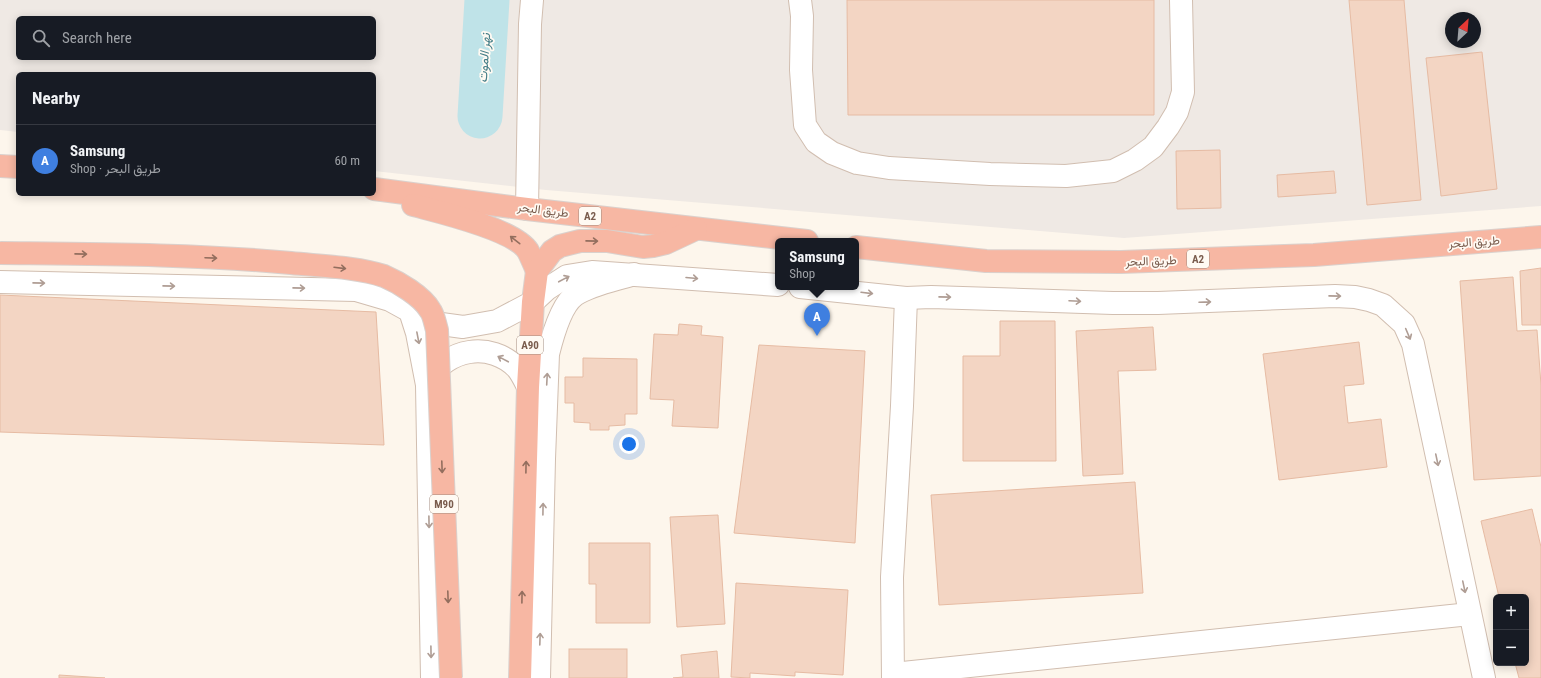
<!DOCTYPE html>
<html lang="en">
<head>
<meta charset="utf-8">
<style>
	body { margin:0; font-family:"Roboto Condensed",Vazirmatn,sans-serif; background:#20242c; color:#f1f3f6 }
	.controls { position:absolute; right:12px; bottom:12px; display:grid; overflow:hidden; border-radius:6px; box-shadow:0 2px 10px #0003 }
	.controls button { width:36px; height:36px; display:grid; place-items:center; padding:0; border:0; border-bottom:1px solid #363941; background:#171b24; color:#f1f3f6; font:20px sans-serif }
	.compass { position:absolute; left:1445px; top:12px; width:36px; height:36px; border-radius:50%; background:#171b24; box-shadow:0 2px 10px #0003; rotate:26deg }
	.you { position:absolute; left:629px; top:444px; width:14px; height:14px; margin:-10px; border:3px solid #fff; border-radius:50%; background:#1a73e8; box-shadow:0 0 0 6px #1a73e833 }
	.badge { display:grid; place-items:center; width:26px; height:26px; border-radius:50%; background:#e76f51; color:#fff; font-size:13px; font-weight:700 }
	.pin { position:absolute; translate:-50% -33px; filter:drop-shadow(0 1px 2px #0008) }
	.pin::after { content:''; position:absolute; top:21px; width:14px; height:12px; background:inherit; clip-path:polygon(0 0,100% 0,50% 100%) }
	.popup { position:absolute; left:775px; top:238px; width:84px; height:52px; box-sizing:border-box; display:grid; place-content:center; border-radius:6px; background:#171b24; filter:drop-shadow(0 1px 3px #0005); font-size:13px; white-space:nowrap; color:#9ea1a6 }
	.popup b { font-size:15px; color:#f1f3f6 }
	.popup::after { content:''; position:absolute; left:50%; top:100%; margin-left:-8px; border:8px solid transparent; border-top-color:#171b24 }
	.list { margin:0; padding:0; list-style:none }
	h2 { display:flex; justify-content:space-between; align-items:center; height:52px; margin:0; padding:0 16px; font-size:17px }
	h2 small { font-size:13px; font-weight:400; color:#9ea1a6 }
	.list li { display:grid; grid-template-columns:26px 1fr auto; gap:12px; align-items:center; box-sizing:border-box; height:72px; padding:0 16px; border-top:1px solid #363941 }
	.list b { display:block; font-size:15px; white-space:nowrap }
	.list p { margin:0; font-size:13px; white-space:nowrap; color:#9ea1a6 }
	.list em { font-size:13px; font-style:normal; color:#9ea1a6 }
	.icon { flex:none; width:22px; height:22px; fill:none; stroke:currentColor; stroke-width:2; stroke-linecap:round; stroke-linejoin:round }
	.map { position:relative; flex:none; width:1541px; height:678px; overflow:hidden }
	.search { position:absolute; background:#171b24; box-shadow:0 2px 10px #0003; left:16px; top:16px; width:360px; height:44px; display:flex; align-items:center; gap:10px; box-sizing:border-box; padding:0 14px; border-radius:6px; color:#9ea1a6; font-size:15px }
	.panel { position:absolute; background:#171b24; box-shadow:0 2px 10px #0003; left:16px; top:72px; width:360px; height:124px; border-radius:6px }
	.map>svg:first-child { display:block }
	.industrial { fill:#efe9e4; fill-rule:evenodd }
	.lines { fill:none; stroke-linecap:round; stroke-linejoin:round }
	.river { stroke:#bfe3e8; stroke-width:45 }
	.building { fill:#f3d5c3; stroke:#e6bba3 }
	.minor-casing { stroke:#d1beb0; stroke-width:24 }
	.highway-casing { stroke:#dad1cd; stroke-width:24 }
	.minor { stroke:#fff; stroke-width:22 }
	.highway { stroke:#f7b7a3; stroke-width:22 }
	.highway-bridge-casing { stroke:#dad1cd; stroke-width:24; stroke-linecap:butt }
	.highway-bridge { stroke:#f7b7a3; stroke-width:22 }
	.oneway { stroke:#936e5e }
	.oneway2 { stroke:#af9d94 }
	.labels { text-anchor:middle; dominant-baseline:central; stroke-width:3.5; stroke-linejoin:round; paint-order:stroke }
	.shield { fill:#fffaf3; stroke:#a28b7f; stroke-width:1 }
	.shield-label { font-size:11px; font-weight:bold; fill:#7a5c4d }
	.street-label { font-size:12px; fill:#7a5c4d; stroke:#fffaf3 }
	.water-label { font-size:13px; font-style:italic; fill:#437c86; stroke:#fffaf3 }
</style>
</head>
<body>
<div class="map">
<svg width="1541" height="678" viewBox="0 0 1541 678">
	<rect width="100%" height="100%" fill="#fdf6ec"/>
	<path class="industrial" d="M0 0H1541V206L1124 238 546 190 374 171V74H18V132L0 130ZM18 18H374V58H18ZM1451 18H1475V42H1451Z"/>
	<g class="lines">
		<path class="river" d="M480 116 487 0"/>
	</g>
	<g class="building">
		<path d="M847 0H1154V115H848Z"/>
		<path d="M1349 0H1404L1421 200 1367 205Z"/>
		<path d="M1482 52 1497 189 1441 196 1426 58Z"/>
		<path d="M1220 150 1221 208 1177 209 1176 151Z"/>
		<path d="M1334 171 1336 193 1278 197 1277 175Z"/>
		<path d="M1541 268V325H1522L1520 271Z"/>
		<path d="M1513 277 1517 331 1537 330 1541 385V476L1474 480 1460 281Z"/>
		<path d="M0 295 376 312 384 445 0 432Z"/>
		<path d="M1000 321H1055L1056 461H963V356H1000Z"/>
		<path d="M679 324 702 326 701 335 723 337 718 428 672 426 674 400 650 399 654 334 678 335Z"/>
		<path d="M1153 327 1156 370 1118 371 1123 474 1083 476 1076 331Z"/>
		<path d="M1359 342 1364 384 1344 386 1348 423 1381 419 1387 467 1279 480 1263 354Z"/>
		<path d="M759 345 865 351 855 543 734 533Z"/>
		<path d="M583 358 637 359V414H625V425L609 426V430H590V423L574 422V403H565V377H583Z"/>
		<path d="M1135 482 1143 593 939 605 931 495Z"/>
		<path d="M1532 509 1541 547V678H1519L1515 663H1526V597H1499L1481 521Z"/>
		<path d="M718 515 725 624 677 627 670 517Z"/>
		<path d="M589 543H650V623H596V584H589Z"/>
		<path d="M736 583 848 590 843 675 795 672V676L750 673V678L731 677Z"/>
		<rect x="569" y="649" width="58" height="29"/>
		<path d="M717 651 719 678H673L683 677 681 655Z"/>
		<path d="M59 675 105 678H59Z"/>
	</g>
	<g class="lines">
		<g class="minor-casing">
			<g id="minor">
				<path d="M800 0 802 16 801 70 805 125 816 142 832 153 857 163 889 168 990 174 1066 176 1113 171 1135 160 1153 147 1168 127 1177 112 1183 92 1181 0"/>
				<path d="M527 209 530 24 532 0"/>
				<path d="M0 282 356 290 390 300 410 311 417 333 427 385 432 678"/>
				<path d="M800 287 906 298 931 297 1113 303H1158L1335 296 1355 297 1369 300 1383 305 1404 324 1413 344 1484 678"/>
				<path d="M419 315 434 323 463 327 497 321 533 302 547 289 567 276 592 272 778 285"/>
				<path d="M429 381C446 348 491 341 517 368 522 374 525 381 528 387"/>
				<path d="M893 674 1470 614"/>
				<path d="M539 678 544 459 548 354C552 338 561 305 575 295 592 284 616 280 634 274"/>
				<path d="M893 678 892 577 902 406 906 298"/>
			</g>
		</g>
		<g class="highway-casing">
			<g id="highway">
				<path d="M0 166 18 167"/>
				<path d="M374 189 527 209 807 241"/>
				<path d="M413 205C439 212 514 229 528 251 531 257 534 264 537 271"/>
				<path d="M856 247 986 261 1121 262 1314 255 1541 237"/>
				<path d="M520 678 528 387 533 302 537 271 552 251 560 246 580 241H607L643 247 653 246 666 243 696 229"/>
			</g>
		</g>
		<use href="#minor" class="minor"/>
		<use href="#highway" class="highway"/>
		<g class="highway-bridge-casing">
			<path id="highway-bridge" d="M0 253C97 254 195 254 291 263 320 266 357 267 384 276 398 282 422 296 430 310 434 315 435 324 437 330L451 678"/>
		</g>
		<use href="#highway-bridge" class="highway-bridge"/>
	</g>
	<defs><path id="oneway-shaft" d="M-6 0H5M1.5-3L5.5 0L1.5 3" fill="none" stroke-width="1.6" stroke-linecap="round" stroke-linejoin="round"/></defs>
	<g class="oneway">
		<use href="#oneway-shaft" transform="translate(515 240) rotate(-142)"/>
		<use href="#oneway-shaft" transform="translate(592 241) rotate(1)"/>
		<use href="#oneway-shaft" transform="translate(81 254) rotate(1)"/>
		<use href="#oneway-shaft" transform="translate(211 258) rotate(2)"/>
		<use href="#oneway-shaft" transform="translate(340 268) rotate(7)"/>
		<use href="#oneway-shaft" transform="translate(442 467) rotate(88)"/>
		<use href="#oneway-shaft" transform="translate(526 467) rotate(-89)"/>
		<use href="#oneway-shaft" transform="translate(448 597) rotate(88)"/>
		<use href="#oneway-shaft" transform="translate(522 597) rotate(-89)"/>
	</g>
	<g class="oneway2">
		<use href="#oneway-shaft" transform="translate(692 278) rotate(5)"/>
		<use href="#oneway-shaft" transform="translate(564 279) rotate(-28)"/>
		<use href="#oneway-shaft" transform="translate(39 283) rotate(1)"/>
		<use href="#oneway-shaft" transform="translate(169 286) rotate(1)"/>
		<use href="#oneway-shaft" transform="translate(299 288) rotate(1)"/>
		<use href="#oneway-shaft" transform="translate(867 293) rotate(7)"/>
		<use href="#oneway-shaft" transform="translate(1335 296) rotate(1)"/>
		<use href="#oneway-shaft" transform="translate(945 297) rotate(1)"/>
		<use href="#oneway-shaft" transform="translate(1075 301) rotate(3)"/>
		<use href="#oneway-shaft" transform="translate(1205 302) rotate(-2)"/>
		<use href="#oneway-shaft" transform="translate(1408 334) rotate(67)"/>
		<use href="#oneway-shaft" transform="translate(418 338) rotate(79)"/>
		<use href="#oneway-shaft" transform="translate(503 359) rotate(-152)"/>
		<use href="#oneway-shaft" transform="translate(547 379) rotate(-87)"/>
		<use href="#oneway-shaft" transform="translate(1437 460) rotate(78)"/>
		<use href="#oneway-shaft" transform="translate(543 509) rotate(-89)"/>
		<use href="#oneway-shaft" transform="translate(429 522) rotate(89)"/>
		<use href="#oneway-shaft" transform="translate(1464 587) rotate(78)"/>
		<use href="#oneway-shaft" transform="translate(540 639) rotate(-88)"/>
		<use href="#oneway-shaft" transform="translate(431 652) rotate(89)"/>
	</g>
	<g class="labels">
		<g class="shield">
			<rect x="579" y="207" width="22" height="18" rx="3"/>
			<rect x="1187" y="250" width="22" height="18" rx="3"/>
			<rect x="517" y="336" width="26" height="18" rx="3"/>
			<rect x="430" y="495" width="28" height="18" rx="3"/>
		</g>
		<g class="shield-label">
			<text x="590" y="216">A2</text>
			<text x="1198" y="259">A2</text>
			<text x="530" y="345">A90</text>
			<text x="444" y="504">M90</text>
		</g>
		<g class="street-label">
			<text transform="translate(543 210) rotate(7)">طريق البحر</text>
			<text transform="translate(1474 242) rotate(-4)">طريق البحر</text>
			<text transform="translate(1151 261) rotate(-2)">طريق البحر</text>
		</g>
		<g class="water-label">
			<text transform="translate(484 58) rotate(-86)">نهر الموت</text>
		</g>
	</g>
</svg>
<div class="controls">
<button>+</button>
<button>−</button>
</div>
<svg class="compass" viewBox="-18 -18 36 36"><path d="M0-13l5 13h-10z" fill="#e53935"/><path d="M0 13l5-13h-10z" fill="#9ea1a6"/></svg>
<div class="you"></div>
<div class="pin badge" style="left:817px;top:336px;background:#3f7fe0">A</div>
<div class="popup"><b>Samsung</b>Shop</div>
<div class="search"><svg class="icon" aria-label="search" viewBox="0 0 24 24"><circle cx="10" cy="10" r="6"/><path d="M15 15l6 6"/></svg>Search here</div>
<section class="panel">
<h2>Nearby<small></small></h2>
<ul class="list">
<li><span class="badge" style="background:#3f7fe0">A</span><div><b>Samsung</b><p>Shop · طريق البحر</p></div><em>60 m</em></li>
</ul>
</section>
</div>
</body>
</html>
